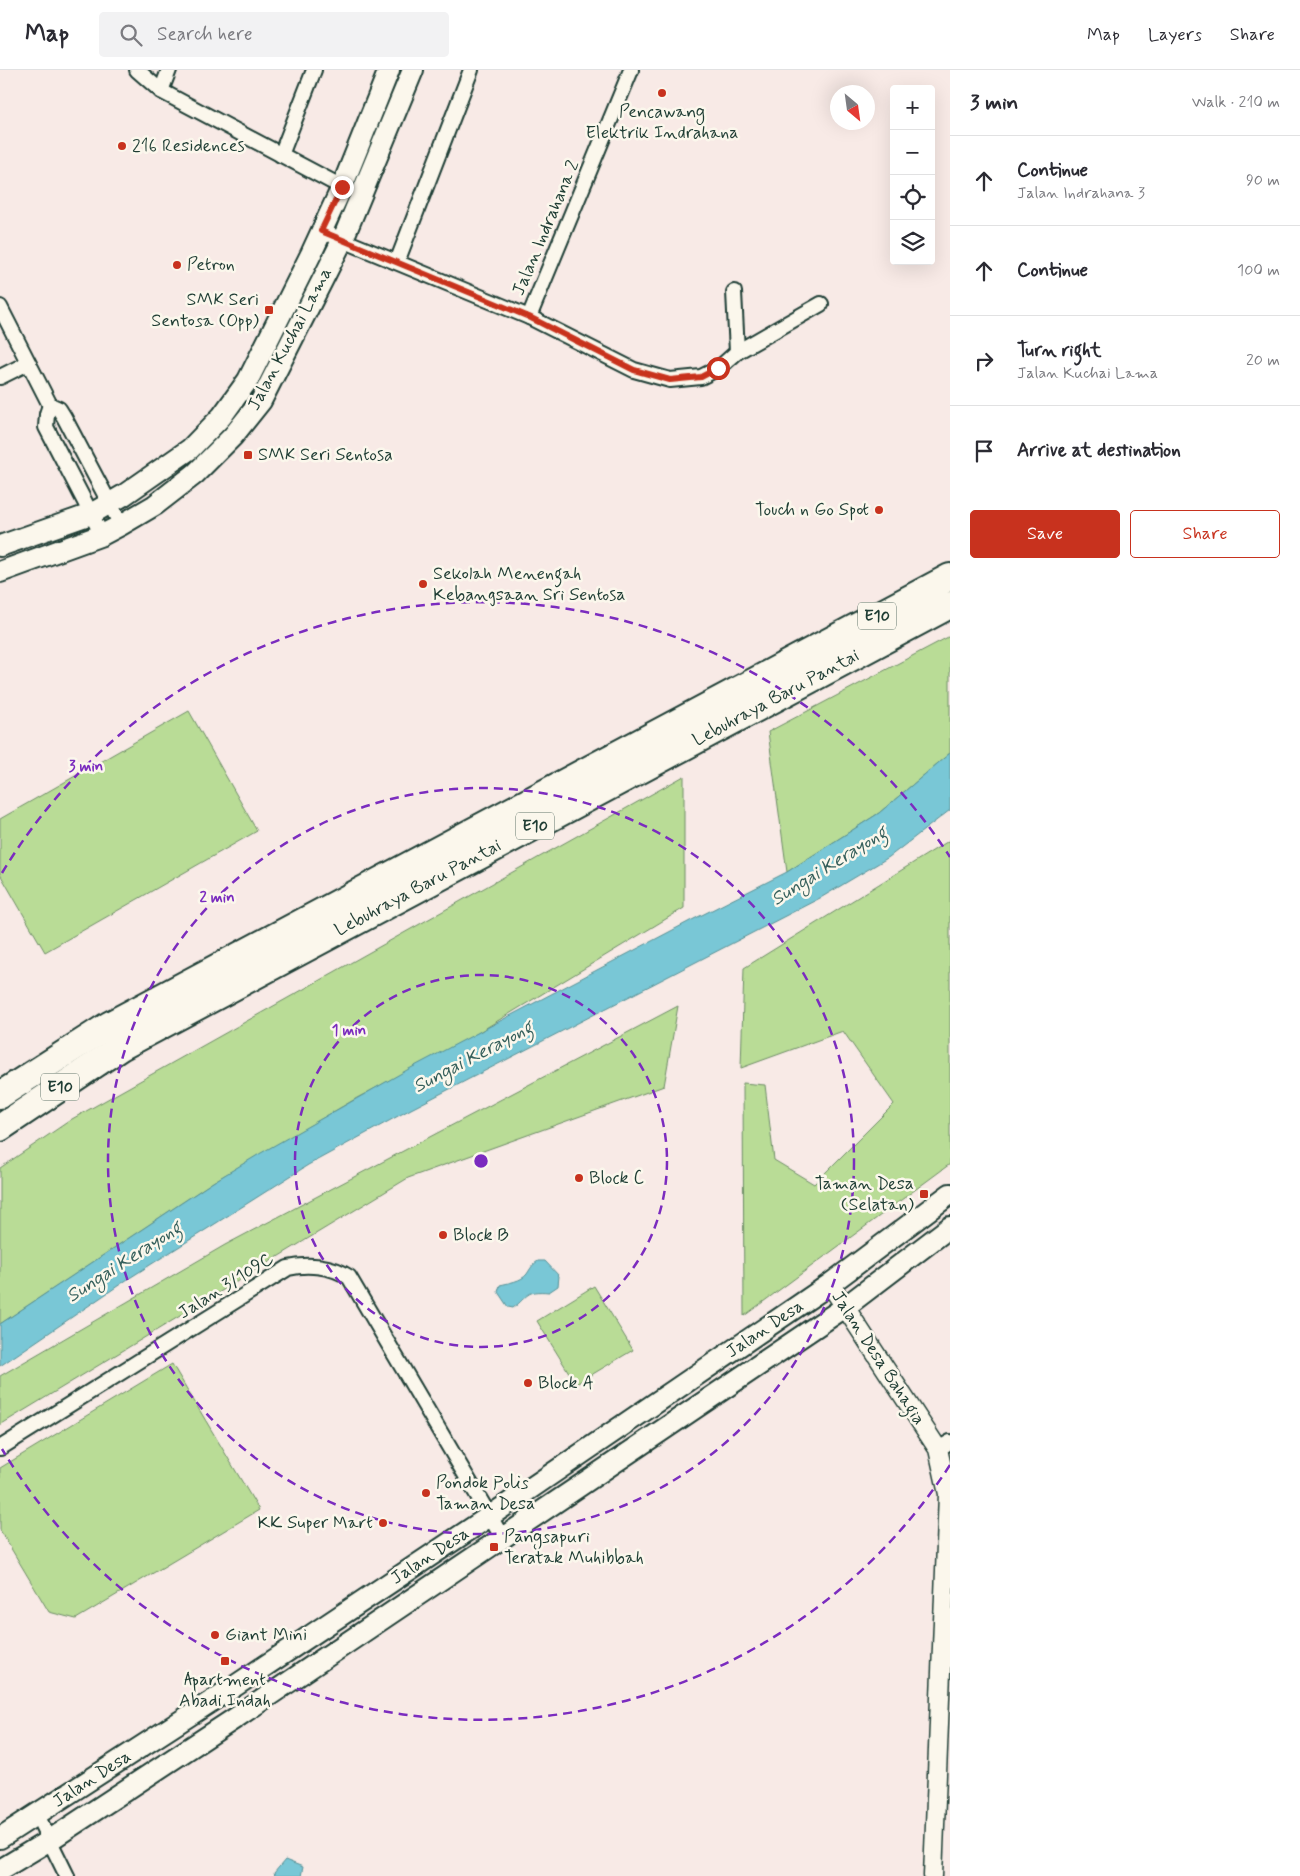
<!DOCTYPE html>
<html lang="en">
<head>
<meta charset="utf-8">
<style>
	body { margin:0; font-family:Mynerve,sans-serif; background:#f2f2f3; color:#2b2b33 }
	.controls { position:absolute; right:15px; top:15px; display:grid; overflow:hidden; border-radius:5px; box-shadow:0 5px 20px #0002 }
	.controls button { width:45px; height:45px; display:grid; place-items:center; padding:0; border:0; border-bottom:1px solid #e1e1e2; background:#fff; color:#2b2b33; font:25px sans-serif }
	.compass { position:absolute; left:830px; top:15px; width:45px; height:45px; border-radius:50%; background:#fff; box-shadow:0 5px 20px #0002; rotate:151deg }
	.stop { position:absolute; width:15px; height:15px; margin:-11px; border:4px solid #c8321e; border-radius:50%; background:#fff }
	.stop.end { background:#c8321e; border-color:#fff; box-shadow:0 1px 5px #0008 }
	.list { margin:0; padding:0; list-style:none }
	h2 { display:flex; justify-content:space-between; align-items:center; height:65px; margin:0; padding:0 20px; font-size:21px }
	h2 small { font-size:16px; font-weight:400; color:#7c7c81 }
	.list li { display:grid; grid-template-columns:32px 1fr auto; gap:15px; align-items:center; box-sizing:border-box; height:90px; padding:0 20px; border-top:1px solid #e1e1e2 }
	.list b { display:block; font-size:19px; white-space:nowrap }
	.list p { margin:0; font-size:16px; white-space:nowrap; color:#7c7c81 }
	.list em { font-size:16px; font-style:normal; color:#7c7c81 }
	.actions { display:flex; gap:10px; padding:15px 20px }
	.actions a { flex:1; padding:11px 0; border:1px solid #c8321e; border-radius:5px; text-align:center; font-size:18px; color:#c8321e }
	.actions .main { background:#c8321e; color:#fff }
	.icon { flex:none; width:28px; height:28px; fill:none; stroke:currentColor; stroke-width:2; stroke-linecap:round; stroke-linejoin:round }
	.map { position:relative; flex:none; width:950px; height:1806px; overflow:hidden }
	header { display:flex; align-items:center; gap:30px; box-sizing:border-box; height:70px; padding:0 25px; background:#fff; border-bottom:1px solid #e1e1e2 }
	header strong { font-size:24px }
	nav { display:flex; gap:28px; margin-inline-start:auto; font-size:18px }
	.search { width:350px; height:45px; background:#f2f2f3; display:flex; align-items:center; gap:12px; box-sizing:border-box; padding:0 18px; border-radius:5px; color:#7c7c81; font-size:19px }
	main { display:flex }
	aside { flex:1; background:#fff }
	.map>svg:first-child { display:block }
	.green { fill:#b9dc96; stroke:#6c8c65 }
	.water { fill:#79c7d6; stroke:#559095 }
	.lines { fill:none; stroke-linecap:round; stroke-linejoin:round }
	.minor-casing { stroke:#1f3d34; stroke-width:18 }
	.tertiary-casing { stroke:#1f3d34; stroke-width:21 }
	.secondary-casing { stroke:#1f3d34; stroke-width:24 }
	.motorway-casing { stroke:#1f3d34; stroke-width:30 }
	.minor { stroke:#fbf7ec; stroke-width:14 }
	.tertiary { stroke:#fbf7ec; stroke-width:18 }
	.secondary { stroke:#fbf7ec; stroke-width:20 }
	.motorway { stroke:#fbf7ec; stroke-width:26 }
	.route { stroke:#c8321e; stroke-width:6 }
	.ring { fill:none; stroke:#7b2cbf; stroke-width:2.5; stroke-dasharray:9 6 }
	.poi-dot { fill:#c8321e; stroke:#fbf7ec; stroke-width:2 }
	.labels { text-anchor:middle; dominant-baseline:central; stroke-width:5; stroke-linejoin:round; paint-order:stroke }
	.shield { fill:#fbf7ec; stroke:#61756b; stroke-width:1 }
	.shield-label { font-size:16px; font-weight:bold; fill:#1f3d34 }
	.poi-label { font-size:18px; fill:#1f3d34; stroke:#fbf7ec; text-anchor:start }
	.street-label { font-size:18px; fill:#1f3d34; stroke:#fbf7ec }
	.water-label { font-size:19px; font-style:italic; fill:#36605c; stroke:#fbf7ec }
	.centre { fill:#7b2cbf; stroke:#fbf7ec; stroke-width:2.5 }
	.ring-label { font-size:15px; text-anchor:middle; font-weight:bold; fill:#7b2cbf; stroke:#fbf7ec; stroke-width:5; stroke-linejoin:round; paint-order:stroke }
</style>
</head>
<body>
<header>
<strong>Map</strong>
<div class="search"><svg class="icon" aria-label="search" viewBox="0 0 24 24"><circle cx="10" cy="10" r="6"/><path d="M15 15l6 6"/></svg>Search here</div>
<nav><a>Map</a><a>Layers</a><a>Share</a></nav>
</header>
<main>
<div class="map">
<svg width="950" height="1806" viewBox="0 0 950 1806">
	<rect width="100%" height="100%" fill="#f8eae6"/>
	<filter id="ink" filterUnits="userSpaceOnUse"><feTurbulence type="fractalNoise" baseFrequency=".02" numOctaves="2"/><feDisplacementMap in="SourceGraphic" scale="10" xChannelSelector="R" yChannelSelector="G"/><feConvolveMatrix kernelMatrix="1 2 1 2 8 2 1 2 1" color-interpolation-filters="sRGB"/></filter>
	<g filter="url(#ink)">
		<g class="green">
			<path d="M950 566V683L879 743 787 802 768 662Z"/>
			<path d="M189 641 257 761 45 882 0 804V749Z"/>
			<path d="M684 706V838L471 967 357 1028 213 1112 0 1254V1098L72 1049Z"/>
			<path d="M950 770V1094L744 1246 743 1013 765 1015 774 1090 814 1114 894 1034 843 961 741 998 744 898Z"/>
			<path d="M678 936 664 1016 408 1108 0 1355V1306L225 1175Z"/>
			<path d="M594 1216 633 1280 576 1314 537 1251Z"/>
			<path d="M172 1294 259 1440 76 1549 49 1542 0 1460V1398Z"/>
		</g>
		<g class="water">
			<path d="M950 683V740L889 787 822 827 411 1039 308 1095 128 1209 0 1296V1254L213 1112 261 1083 407 1000 690 851 787 802 879 743Z"/>
			<path d="M538 1191H545L559 1206 558 1216 549 1222C525 1220 529 1226 513 1238L508 1237 498 1222 500 1215C508 1213 522 1211 527 1204 531 1198 532 1195 538 1191Z"/>
			<path d="M285 1790 303 1797 301 1806H275L274 1803Z"/>
		</g>
		<g class="lines">
			<g class="minor-casing">
				<g id="minor">
					<path d="M137 0 161 21 342 117"/>
					<path d="M161 21 169 0"/>
					<path d="M281 85 314 0"/>
					<path d="M321 161 529 247 634 300 670 310 701 307 719 298 737 282 821 234"/>
					<path d="M397 192 471 0"/>
					<path d="M734 222 737 282"/>
					<path d="M0 237 50 335 59 339 64 347 121 455"/>
					<path d="M529 247 631 0"/>
					<path d="M0 307 28 293"/>
					<path d="M50 335 47 344 46 357 102 465"/>
					<path d="M0 1378 288 1198C308 1193 332 1196 349 1207L502 1467"/>
					<path d="M938 1379 950 1372"/>
					<path d="M37 1745 67 1806"/>
				</g>
			</g>
			<g class="tertiary-casing">
				<path id="tertiary" d="M830 1214 938 1379 948 1424 933 1806"/>
			</g>
			<g class="secondary-casing">
				<g id="secondary">
					<path d="M0 476 91 444 124 425 190 379 222 346 248 310 311 184 342 117 389 0"/>
					<path d="M0 502 102 465 121 455 155 435 195 404 233 366 261 331 324 207 343 169 413 0"/>
					<path d="M0 1768 238 1614 490 1446 830 1214 950 1124"/>
					<path d="M0 1800 50 1770 237 1647 759 1295 845 1237 950 1157"/>
				</g>
			</g>
			<g class="motorway-casing">
				<g id="motorway">
					<path d="M0 1025 109 955 950 507"/>
					<path d="M0 1058 121 977 950 535"/>
				</g>
			</g>
			<use href="#minor" class="minor"/>
			<use href="#tertiary" class="tertiary"/>
			<use href="#secondary" class="secondary"/>
			<use href="#motorway" class="motorway"/>
		</g>
	</g>
	<g class="lines" filter="url(#ink)">
		<path class="route" d="M342 117 321 161 529 247 634 300 670 310 701 307 718 298"/>
	</g>
	<g class="ring">
		<circle cx="481" cy="1091" r="186"/>
		<circle cx="481" cy="1091" r="373"/>
		<path d="M950 1395A559 559 0 0 1 2 1379M2 803A559 559 0 0 1 950 787"/>
	</g>
	<g class="poi-dot">
		<circle cx="662" cy="23" r="5"/>
		<circle cx="122" cy="76" r="5"/>
		<circle cx="177" cy="195" r="5"/>
		<rect x="264" y="235" width="10" height="10" rx="2.5"/>
		<rect x="243" y="380" width="10" height="10" rx="2.5"/>
		<circle cx="879" cy="440" r="5"/>
		<circle cx="423" cy="514" r="5"/>
		<circle cx="579" cy="1108" r="5"/>
		<rect x="919" y="1119" width="10" height="10" rx="2.5"/>
		<circle cx="443" cy="1165" r="5"/>
		<circle cx="528" cy="1313" r="5"/>
		<circle cx="426" cy="1423" r="5"/>
		<circle cx="383" cy="1453" r="5"/>
		<rect x="489" y="1472" width="10" height="10" rx="2.5"/>
		<circle cx="215" cy="1565" r="5"/>
		<rect x="220" y="1586" width="10" height="10" rx="2.5"/>
	</g>
	<g class="labels">
		<g class="shield">
			<rect x="858" y="532.5" width="38" height="27" rx="4"/>
			<rect x="516" y="742.5" width="38" height="27" rx="4"/>
			<rect x="41" y="1003.5" width="38" height="27" rx="4"/>
		</g>
		<g class="shield-label">
			<text x="877" y="546">E10</text>
			<text x="535" y="756">E10</text>
			<text x="60" y="1017">E10</text>
		</g>
		<g class="poi-label">
			<text x="662" y="42" text-anchor="middle">Pencawang<tspan x="662" dy="21">Elektrik Indrahana</tspan></text>
			<text x="132" y="76">216 Residences</text>
			<text x="187" y="195">Petron</text>
			<text x="259" y="230" text-anchor="end">SMK Seri<tspan x="259" dy="21">Sentosa (Opp)</tspan></text>
			<text x="258" y="385">SMK Seri Sentosa</text>
			<text x="869" y="440" text-anchor="end">Touch n Go Spot</text>
			<text x="433" y="504">Sekolah Menengah<tspan x="433" dy="21">Kebangsaan Sri Sentosa</tspan></text>
			<text x="589" y="1108">Block C</text>
			<text x="914" y="1114" text-anchor="end">Taman Desa<tspan x="914" dy="21">(Selatan)</tspan></text>
			<text x="453" y="1165">Block B</text>
			<text x="538" y="1313">Block A</text>
			<text x="436" y="1413">Pondok Polis<tspan x="436" dy="21">Taman Desa</tspan></text>
			<text x="373" y="1453" text-anchor="end">KK Super Mart</text>
			<text x="504" y="1467">Pangsapuri<tspan x="504" dy="21">Teratak Muhibbah</tspan></text>
			<text x="225" y="1565">Giant Mini</text>
			<text x="225" y="1610" text-anchor="middle">Apartment<tspan x="225" dy="21">Abadi Indah</tspan></text>
		</g>
		<g class="street-label">
			<text transform="translate(546 158) rotate(-67)">Jalan Indrahana 2</text>
			<text transform="translate(290 269) rotate(-62)">Jalan Kuchai Lama</text>
			<text transform="translate(776 628) rotate(-28)">Lebuhraya Baru Pantai</text>
			<text transform="translate(418 818) rotate(-28)">Lebuhraya Baru Pantai</text>
			<text transform="translate(226 1216) rotate(-32)">Jalan 3/109C</text>
			<text transform="translate(765 1259) rotate(-34)">Jalan Desa</text>
			<text transform="translate(878 1288) rotate(57)">Jalan Desa Bahagia</text>
			<text transform="translate(430 1486) rotate(-33)">Jalan Desa</text>
			<text transform="translate(92 1709) rotate(-33)">Jalan Desa</text>
		</g>
		<g class="water-label">
			<text transform="translate(829 796) rotate(-32)">Sungai Kerayong</text>
			<text transform="translate(473 987) rotate(-28)">Sungai Kerayong</text>
			<text transform="translate(124 1192) rotate(-33)">Sungai Kerayong</text>
		</g>
	</g>
	<circle cx="481" cy="1091" r="8" class="centre"/>
	<g class="ring-label">
		<text x="86" y="701">3 min</text>
		<text x="217" y="832">2 min</text>
		<text x="349" y="965">1 min</text>
	</g>
</svg>
<div class="controls">
<button>+</button>
<button>−</button>
<button><svg class="icon" aria-label="locate" viewBox="0 0 24 24"><circle cx="12" cy="12" r="6"/><path d="M12 2v4M12 18v4M2 12h4M18 12h4"/></svg></button>
<button><svg class="icon" aria-label="layers" viewBox="0 0 24 24"><path d="M12 4l9 5-9 5-9-5zM3 14l9 5 9-5"/></svg></button>
</div>
<svg class="compass" viewBox="-18 -18 36 36"><path d="M0-13l5 13h-10z" fill="#e53935"/><path d="M0 13l5-13h-10z" fill="#7c7c81"/></svg>
<div class="stop" style="left:718px;top:298px"></div>
<div class="stop end" style="left:342px;top:117px"></div>
</div>
<aside>
<h2>3 min<small>Walk · 210 m</small></h2>
<ul class="list">
<li><svg class="icon" aria-label="ahead" viewBox="0 0 24 24"><path d="M12 20V5M6 11l6-6 6 6"/></svg><div><b>Continue</b><p>Jalan Indrahana 3</p></div><em>90 m</em></li>
<li><svg class="icon" aria-label="ahead" viewBox="0 0 24 24"><path d="M12 20V5M6 11l6-6 6 6"/></svg><div><b>Continue</b></div><em>100 m</em></li>
<li><svg class="icon" aria-label="right" viewBox="0 0 24 24"><path d="M7 20v-9h11M14 6l5 5-5 5"/></svg><div><b>Turn right</b><p>Jalan Kuchai Lama</p></div><em>20 m</em></li>
<li><svg class="icon" aria-label="arrive" viewBox="0 0 24 24"><path d="M6 21V4h12l-3 4 3 4H6"/></svg><div><b>Arrive at destination</b></div></li>
</ul>
<div class="actions"><a class="main">Save</a><a>Share</a></div>
</aside>
</main>
</body>
</html>
